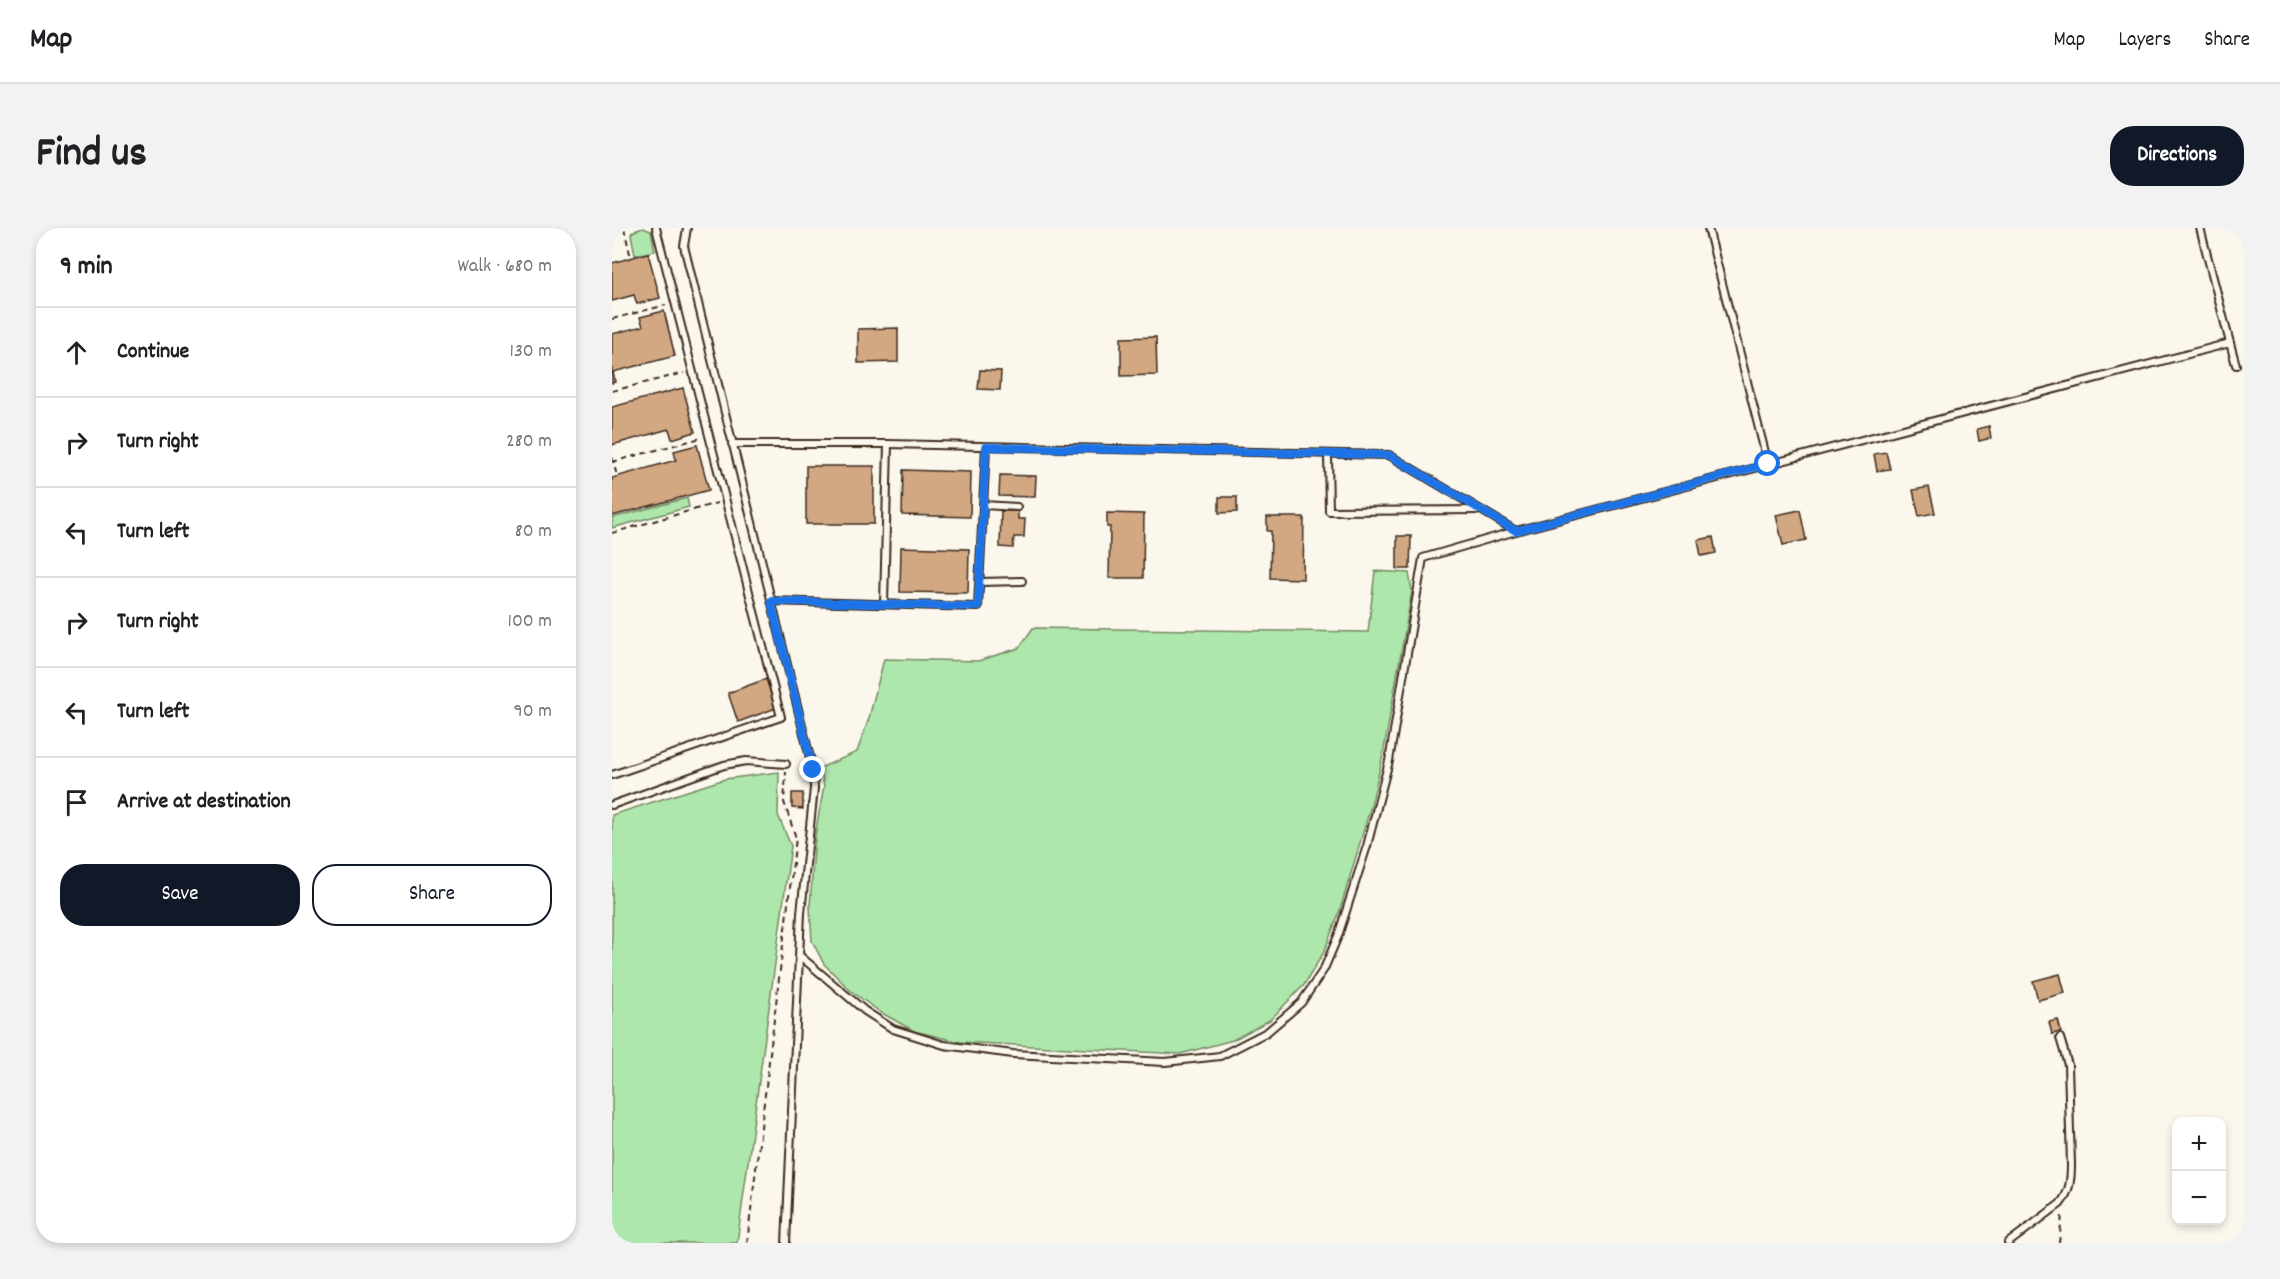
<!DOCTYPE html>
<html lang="en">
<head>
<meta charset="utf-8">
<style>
	body { margin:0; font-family:Dekko,sans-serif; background:#f2f2f2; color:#202124 }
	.controls { position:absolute; right:18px; bottom:18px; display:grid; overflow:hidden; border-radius:12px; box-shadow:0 3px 9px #0003 }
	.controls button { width:54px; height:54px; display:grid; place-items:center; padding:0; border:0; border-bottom:2px solid #e0e0e0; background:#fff; color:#202124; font:30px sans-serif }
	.stop { position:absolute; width:18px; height:18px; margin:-14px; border:4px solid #1a73e8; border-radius:50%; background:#fff }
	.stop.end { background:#1a73e8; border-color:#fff; box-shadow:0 2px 6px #0008 }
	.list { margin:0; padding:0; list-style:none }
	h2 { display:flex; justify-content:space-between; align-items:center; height:78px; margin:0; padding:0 24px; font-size:26px }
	h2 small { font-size:20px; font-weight:400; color:#757577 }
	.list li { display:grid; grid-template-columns:39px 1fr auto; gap:18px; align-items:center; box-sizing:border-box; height:90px; padding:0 24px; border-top:2px solid #e0e0e0 }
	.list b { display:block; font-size:22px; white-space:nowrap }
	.list em { font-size:20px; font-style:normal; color:#757577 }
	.actions { display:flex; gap:12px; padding:18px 24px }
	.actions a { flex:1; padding:14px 0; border:2px solid #111827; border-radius:24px; text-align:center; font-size:21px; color:#111827 }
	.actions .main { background:#111827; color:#fff }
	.icon { flex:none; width:33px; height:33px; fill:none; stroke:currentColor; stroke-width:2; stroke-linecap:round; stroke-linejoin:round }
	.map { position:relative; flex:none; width:1632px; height:1015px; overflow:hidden; border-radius:24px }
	header { display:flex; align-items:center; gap:36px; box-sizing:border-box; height:84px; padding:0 30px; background:#fff; border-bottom:2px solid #e0e0e0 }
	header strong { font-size:28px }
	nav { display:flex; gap:33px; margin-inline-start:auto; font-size:21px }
	.intro { display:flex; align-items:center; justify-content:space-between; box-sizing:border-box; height:144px; padding:0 36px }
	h1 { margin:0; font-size:42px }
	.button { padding:15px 27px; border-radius:24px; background:#111827; color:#fff; font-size:21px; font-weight:700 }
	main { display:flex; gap:36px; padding:0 36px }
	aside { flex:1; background:#fff; border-radius:24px; box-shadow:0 3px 9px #0003 }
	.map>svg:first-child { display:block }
	.green { fill:#aee7ab; stroke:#748864; stroke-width:1.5 }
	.building { fill:#d2a883; stroke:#3b2a1e; stroke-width:1.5 }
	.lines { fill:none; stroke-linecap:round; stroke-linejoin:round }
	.lane-casing { stroke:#3b2a1e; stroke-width:10 }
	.path { stroke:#3b2a1e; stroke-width:2; stroke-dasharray:6 4.5; stroke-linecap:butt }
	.lane { stroke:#fbf7ec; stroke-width:6 }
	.route { stroke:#1a73e8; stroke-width:8 }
</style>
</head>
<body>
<header>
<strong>Map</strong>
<nav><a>Map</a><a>Layers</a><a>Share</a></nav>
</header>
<div class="intro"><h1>Find us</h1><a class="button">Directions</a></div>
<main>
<aside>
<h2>9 min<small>Walk · 680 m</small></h2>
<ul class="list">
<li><svg class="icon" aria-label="ahead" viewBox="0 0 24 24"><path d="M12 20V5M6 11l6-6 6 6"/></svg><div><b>Continue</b></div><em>130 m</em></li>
<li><svg class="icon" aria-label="right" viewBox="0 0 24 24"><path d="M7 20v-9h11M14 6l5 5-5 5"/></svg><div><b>Turn right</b></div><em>280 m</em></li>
<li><svg class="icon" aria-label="left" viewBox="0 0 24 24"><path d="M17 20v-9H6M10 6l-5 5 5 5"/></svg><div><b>Turn left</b></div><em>80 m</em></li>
<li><svg class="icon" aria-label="right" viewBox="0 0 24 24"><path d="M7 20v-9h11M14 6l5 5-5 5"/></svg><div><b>Turn right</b></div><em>100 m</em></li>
<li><svg class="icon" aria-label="left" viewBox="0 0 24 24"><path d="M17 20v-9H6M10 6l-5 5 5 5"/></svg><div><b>Turn left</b></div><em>90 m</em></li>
<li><svg class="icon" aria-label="arrive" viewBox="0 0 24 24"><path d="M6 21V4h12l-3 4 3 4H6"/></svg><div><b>Arrive at destination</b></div></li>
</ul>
<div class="actions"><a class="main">Save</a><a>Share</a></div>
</aside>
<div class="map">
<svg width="1632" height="1015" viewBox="0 0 1632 1015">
	<rect width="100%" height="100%" fill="#fbf7ec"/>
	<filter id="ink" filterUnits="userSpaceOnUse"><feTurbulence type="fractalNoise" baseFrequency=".0167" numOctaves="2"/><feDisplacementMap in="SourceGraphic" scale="12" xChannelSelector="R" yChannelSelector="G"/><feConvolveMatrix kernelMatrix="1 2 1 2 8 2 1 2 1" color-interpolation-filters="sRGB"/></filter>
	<g filter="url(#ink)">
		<g class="green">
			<path d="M31 0 39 3 43 23 23 27 19 6 22 3Z"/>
			<path d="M75 270 77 279 0 300V290Z"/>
			<path d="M763 343 797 345 800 363 771 527 759 578 728 682 712 724 692 757 658 792 621 812 568 826 348 814 302 803 268 784 239 763 212 736 200 713 198 678 203 607 212 558 208 540 245 524 257 490 272 431 366 433 407 420 421 400 756 404Z"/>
			<path d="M167 544 166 587 179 618 125 1015H0V587L113 551Z"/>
		</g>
		<g class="building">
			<path d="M36 25 48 70 25 76 22 67 0 73V35Z"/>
			<path d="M52 83 63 128 1 144 3 154 0 155V106L31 98 28 89Z"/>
			<path d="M286 100V134L246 135V101Z"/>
			<path d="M544 109 545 147 509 148V110Z"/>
			<path d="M368 142 389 143 388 162 366 161Z"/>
			<path d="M71 160 83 204 60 211 57 201 0 217V179Z"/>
			<path d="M1377 198 1379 210 1367 213 1365 201Z"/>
			<path d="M85 217 97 262 0 288V250L64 232 62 223Z"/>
			<path d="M1274 224 1278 241 1265 243 1262 226Z"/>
			<rect x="194" y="238" width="68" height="58"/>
			<path d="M291 242 359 244 358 289 290 287Z"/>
			<path d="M388 247 424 248 423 269 387 268Z"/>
			<path d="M1317 259 1323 285 1307 288 1301 262Z"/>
			<path d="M607 269H625V284L607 285Z"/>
			<path d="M1188 282 1194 312 1171 317 1164 287Z"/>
			<path d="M389 283H406V291H413L412 309H402L401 320 388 319Z"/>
			<path d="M495 285 532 286 531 350H497L498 299H495Z"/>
			<path d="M655 289H692L691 351 658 350 659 303H655Z"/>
			<path d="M785 308H799L798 341H785Z"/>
			<path d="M1101 309 1104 325 1089 328 1086 312Z"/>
			<path d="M289 319 357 321 356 365 288 364Z"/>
			<path d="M154 451 164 480 126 494 116 465Z"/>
			<path d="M180 565H191V581L180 580Z"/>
			<path d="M1448 746 1453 765 1426 772 1421 753Z"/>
			<path d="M1446 792 1449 804 1440 806 1437 794Z"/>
		</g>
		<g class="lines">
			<g class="lane-casing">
				<g id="lane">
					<path d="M75 0 72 18 201 542 202 560 189 685 174 1015"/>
					<path d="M1096 0 1156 236"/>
					<path d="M1618 115 1624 137"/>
					<path d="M120 216H276L777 227 904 303"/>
					<path d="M716 227 717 283 869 282"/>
					<path d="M371 277 405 279"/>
					<path d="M368 354 410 353"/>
					<path d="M159 373 366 379 374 219"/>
					<path d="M272 376 276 216"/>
					<path d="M0 547 169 489 44 0"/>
					<path d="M0 577 112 537 134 533 174 536"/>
					<path d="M188 728 253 783 281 801 332 817 401 826 553 834 608 828 655 804 689 775 712 741 726 708 755 618 777 533 811 330 904 303 1618 115 1588 0"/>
					<path d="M1396 1015 1448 976C1458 964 1459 951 1459 936L1456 837 1448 810"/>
				</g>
			</g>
			<g class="path">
				<path d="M12 0 19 30"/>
				<path d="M0 91 54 77"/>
				<path d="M0 163 72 145"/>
				<path d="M0 229 5 248"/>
				<path d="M0 234 89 210"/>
				<path d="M0 305 105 275"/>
				<path d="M135 1015 184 610 172 574 174 544"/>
				<path d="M1447 1015 1450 988"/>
			</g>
			<use href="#lane" class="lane"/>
		</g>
	</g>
	<g class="lines" filter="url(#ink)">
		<path class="route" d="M201 542 159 373 366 379 374 219 777 227 904 303 1156 236"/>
	</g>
</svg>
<div class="controls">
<button>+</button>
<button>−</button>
</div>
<div class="stop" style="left:1156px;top:236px"></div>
<div class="stop end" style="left:201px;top:542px"></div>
</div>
</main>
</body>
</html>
